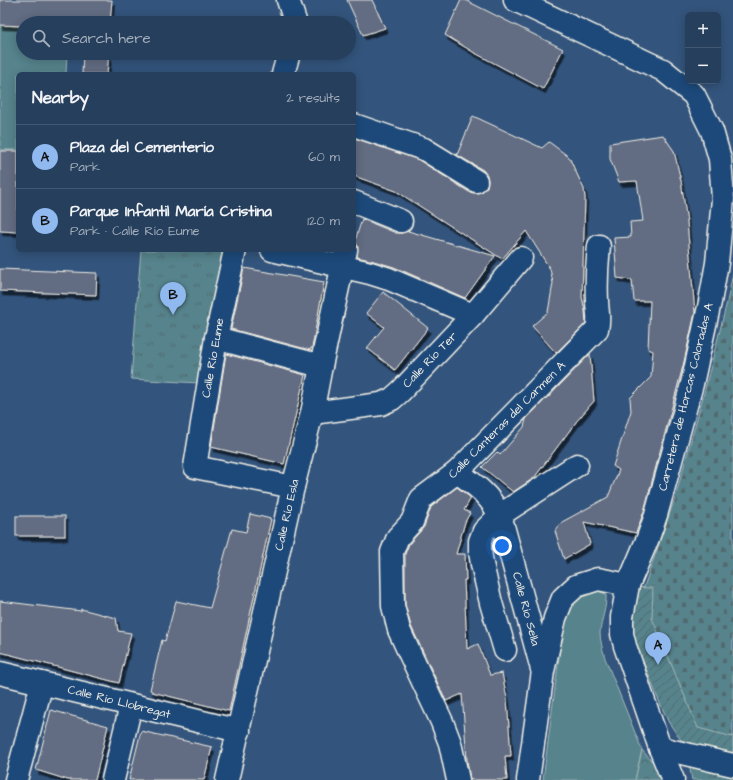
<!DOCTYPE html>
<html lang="en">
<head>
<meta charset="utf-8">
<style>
	body { margin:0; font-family:"Architects Daughter",sans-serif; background:#2e4663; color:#f1f3f6 }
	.controls { position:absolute; right:12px; top:12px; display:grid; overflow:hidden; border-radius:6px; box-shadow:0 2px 10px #0003 }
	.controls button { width:36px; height:36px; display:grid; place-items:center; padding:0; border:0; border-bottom:1px solid #425872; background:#263f5d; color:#f1f3f6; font:20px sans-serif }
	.you { position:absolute; left:502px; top:546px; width:14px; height:14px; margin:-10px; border:3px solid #fff; border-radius:50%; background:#1a73e8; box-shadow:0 0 0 6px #1a73e833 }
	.badge { display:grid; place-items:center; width:26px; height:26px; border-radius:50%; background:#90b9f0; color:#111; font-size:13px; font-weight:700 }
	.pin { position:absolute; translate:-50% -33px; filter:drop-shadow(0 1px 2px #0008) }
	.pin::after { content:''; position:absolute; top:21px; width:14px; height:12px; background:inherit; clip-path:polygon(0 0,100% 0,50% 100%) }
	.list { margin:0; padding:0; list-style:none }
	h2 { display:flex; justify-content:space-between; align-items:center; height:52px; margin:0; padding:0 16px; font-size:17px }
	h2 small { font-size:13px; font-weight:400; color:#a4afbc }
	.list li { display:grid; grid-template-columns:26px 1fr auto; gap:12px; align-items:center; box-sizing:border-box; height:64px; padding:0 16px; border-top:1px solid #425872 }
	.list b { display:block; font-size:15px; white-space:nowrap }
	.list p { margin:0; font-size:13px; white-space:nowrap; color:#a4afbc }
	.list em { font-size:13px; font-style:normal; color:#a4afbc }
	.icon { flex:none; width:22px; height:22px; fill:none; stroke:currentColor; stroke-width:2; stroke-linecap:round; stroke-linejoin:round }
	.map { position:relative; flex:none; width:733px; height:780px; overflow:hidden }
	.search { position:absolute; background:#263f5d; box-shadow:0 2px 10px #0003; left:16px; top:16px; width:340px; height:44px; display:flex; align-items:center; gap:10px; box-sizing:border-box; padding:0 14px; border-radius:22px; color:#a4afbc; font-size:15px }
	.panel { position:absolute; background:#263f5d; box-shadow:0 2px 10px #0003; left:16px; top:72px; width:340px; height:180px; border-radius:6px }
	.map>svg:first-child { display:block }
	.grass { fill:#56838c; stroke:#a5baba }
	.forest { fill:url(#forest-crowns); stroke:#a5baba }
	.cemetery { fill:url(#cemetery-stones); stroke:#a5baba }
	.park { fill:url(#park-tufts); stroke:#a5baba }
	.garden { fill:url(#garden-furrows); stroke:#a5baba }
	.building { fill:#626c82; stroke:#f4f1e8; filter:url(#shadow) }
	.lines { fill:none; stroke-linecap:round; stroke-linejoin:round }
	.minor-casing { stroke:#f4f1e8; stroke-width:25 }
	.minor { stroke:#1f4a7a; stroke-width:22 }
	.labels { text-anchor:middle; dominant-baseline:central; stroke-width:3; stroke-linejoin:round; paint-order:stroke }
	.street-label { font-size:12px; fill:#f4f1e8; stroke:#1f4a7a }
</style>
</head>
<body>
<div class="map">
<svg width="733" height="780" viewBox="0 0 733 780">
	<defs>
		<pattern id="forest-crowns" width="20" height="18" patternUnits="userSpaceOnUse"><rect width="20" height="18" fill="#56838c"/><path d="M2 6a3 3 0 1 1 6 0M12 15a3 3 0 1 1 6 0" fill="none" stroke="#516b70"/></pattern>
		<pattern id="cemetery-stones" width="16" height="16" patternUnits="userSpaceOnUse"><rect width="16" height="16" fill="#56838c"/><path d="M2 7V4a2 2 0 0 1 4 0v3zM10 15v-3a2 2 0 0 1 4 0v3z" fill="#516b70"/></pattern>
		<pattern id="park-tufts" width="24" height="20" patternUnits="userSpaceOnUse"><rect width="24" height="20" fill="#56838c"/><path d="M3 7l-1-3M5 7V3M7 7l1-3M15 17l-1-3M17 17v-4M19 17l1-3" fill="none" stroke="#516b70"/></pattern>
		<pattern id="garden-furrows" width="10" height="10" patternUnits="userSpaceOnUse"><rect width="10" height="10" fill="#56838c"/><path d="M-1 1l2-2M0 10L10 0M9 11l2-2" fill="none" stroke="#516b70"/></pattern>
		<filter id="shadow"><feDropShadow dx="2.5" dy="4.5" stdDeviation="0" flood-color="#0009"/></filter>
	</defs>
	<rect width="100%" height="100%" fill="#33547c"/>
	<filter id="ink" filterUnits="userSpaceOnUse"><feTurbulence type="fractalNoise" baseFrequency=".025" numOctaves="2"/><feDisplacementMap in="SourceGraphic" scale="8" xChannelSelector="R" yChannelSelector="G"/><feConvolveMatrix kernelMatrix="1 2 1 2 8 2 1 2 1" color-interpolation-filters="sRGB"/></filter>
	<g filter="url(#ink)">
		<g class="grass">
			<path d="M0 26 23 27V53H67L66 74H18V150H0Z"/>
			<path d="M598 591 606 594C607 607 601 620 600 633 600 641 603 650 605 658L642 750 635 780H543L564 619 570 604 582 592Z"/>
		</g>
		<path class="forest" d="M642 750 659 769 661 780H635Z"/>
		<path class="cemetery" d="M733 273V755L694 745 639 601 675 498 704 393 727 302Z"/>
		<g class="park">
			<path d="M141 250H216L222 252 199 383 131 379Z"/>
			<path d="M689 764 733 776V780H692Z"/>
		</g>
		<path class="garden" d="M628 587 653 588 652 618 698 728 733 737V759L681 740 669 723 659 701 630 629Z"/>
		<g class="building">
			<path d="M0 0H112L110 23H23V26L0 25Z"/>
			<path d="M347 0H372L385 28 363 35Z"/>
			<path d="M461 0H465L563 49 543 89 473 52 445 35Z"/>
			<path d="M83 53H109L107 74H82Z"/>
			<path d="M473 116 542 148 549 142 569 157 584 189 585 198 582 297 585 311 586 323 556 353 532 326 548 312 553 283 550 269 526 231 502 259 396 191 354 176V138L419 160 469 192 475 193 482 192 487 187 488 181 487 175 483 170 457 155Z"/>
			<path d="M663 135 674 151 681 181 687 222 695 313 683 366 644 511 636 533 584 522 590 544 564 559 555 531 562 522 608 497 619 470 613 466 631 411 630 398 651 377 653 351 648 349 650 301H634L632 280 617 278 614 238 631 237 630 222 643 221 637 181 619 182 610 159V143Z"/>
			<path d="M0 151H18V232L0 231Z"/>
			<path d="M362 219 396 233H402L408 231 495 256 465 298 394 267 374 261 357 257 358 247 355 241Z"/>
			<path d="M244 268 324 282 312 348H311L310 350 231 329Z"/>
			<path d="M0 269 97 273 96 295 0 291Z"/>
			<path d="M383 292 428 328 395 370 367 348 384 327 366 313Z"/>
			<path d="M226 354 305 375 284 464 211 447Z"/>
			<path d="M590 354 594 401 576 422 534 478 513 492 482 467 497 452 500 455 524 427 526 419 548 396 549 397 555 390Z"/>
			<path d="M457 487 471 498 464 510 470 513 465 522 456 554H465L466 580H464L467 649 478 644 490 675 502 673 507 699 511 756H505L507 780H470L467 760 462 694 446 701 411 626 405 604V554L409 544 424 527 431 507Z"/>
			<path d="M250 514 271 519 229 711 152 692V691L150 690 162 640 165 641 176 601 210 608 232 529 246 532Z"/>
			<rect x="16" y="516" width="49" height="20"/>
			<path d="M0 601 81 611V609L116 618 118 631 131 633 119 683 0 652Z"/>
			<path d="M51 710 108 726 95 780H68L36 770Z"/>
			<path d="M141 731 212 747 204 780H129Z"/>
		</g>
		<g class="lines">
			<g class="minor-casing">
				<g id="minor">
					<path d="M288 0 295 21V23"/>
					<path d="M515 0 663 70 694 95 712 131 720 159 723 199 717 263 710 302 692 384 656 515 648 538 628 585 622 617V634L625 646 660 748 673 780"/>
					<path d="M283 74 289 53"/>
					<path d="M354 125 424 149 476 181"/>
					<path d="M354 202 401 221"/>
					<path d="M235 250 216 338 195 467 293 487"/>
					<path d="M272 250 370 273 389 279 473 315"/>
					<path d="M216 338 321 366"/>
					<path d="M312 413 381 404 392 399 401 391 473 315 521 258"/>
					<path d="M457 472C477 486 488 494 500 515L542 669"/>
					<path d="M505 650 491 603 482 564 480 551V541L484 531 500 515 577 465"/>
					<path d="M0 673 239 731"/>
					<path d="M660 748 733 765"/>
					<path d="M16 780 42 683"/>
					<path d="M113 780 131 705"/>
					<path d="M227 780 293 487 312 413 321 366 346 250"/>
					<path d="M458 780 450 743 442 722 409 652 399 630 393 606 392 552 398 537 412 522 421 499 457 472 597 329C600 319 597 310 597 301 596 282 597 264 599 246"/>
					<path d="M528 780 543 671 555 618 563 598 576 586 598 579 628 585"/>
				</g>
			</g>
			<use href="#minor" class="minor"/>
		</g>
	</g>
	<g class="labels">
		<g class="street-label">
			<text transform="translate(213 358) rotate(-80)">Calle Río Eume</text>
			<text transform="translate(430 360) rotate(-46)">Calle Río Ter</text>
			<text transform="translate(686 397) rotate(-76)">Carretera de Horcas Coloradas A</text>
			<text transform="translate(507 420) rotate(-45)">Calle Canteras del Carmen A</text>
			<text transform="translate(287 515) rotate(-77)">Calle Río Esla</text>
			<text transform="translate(526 609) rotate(75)">Calle Río Sella</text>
			<text transform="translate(119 702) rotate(14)">Calle Río Llobregat</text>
		</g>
	</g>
</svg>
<div class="controls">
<button>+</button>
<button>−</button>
</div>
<div class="you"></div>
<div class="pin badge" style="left:658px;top:665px">A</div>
<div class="pin badge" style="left:173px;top:315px">B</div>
<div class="search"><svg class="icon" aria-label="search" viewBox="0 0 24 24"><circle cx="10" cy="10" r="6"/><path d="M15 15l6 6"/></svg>Search here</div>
<section class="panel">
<h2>Nearby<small>2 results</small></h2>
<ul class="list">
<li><span class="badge">A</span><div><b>Plaza del Cementerio</b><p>Park</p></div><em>60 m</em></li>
<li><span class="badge">B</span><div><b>Parque Infantil María Cristina</b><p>Park · Calle Río Eume</p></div><em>120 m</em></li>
</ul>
</section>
</div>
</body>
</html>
